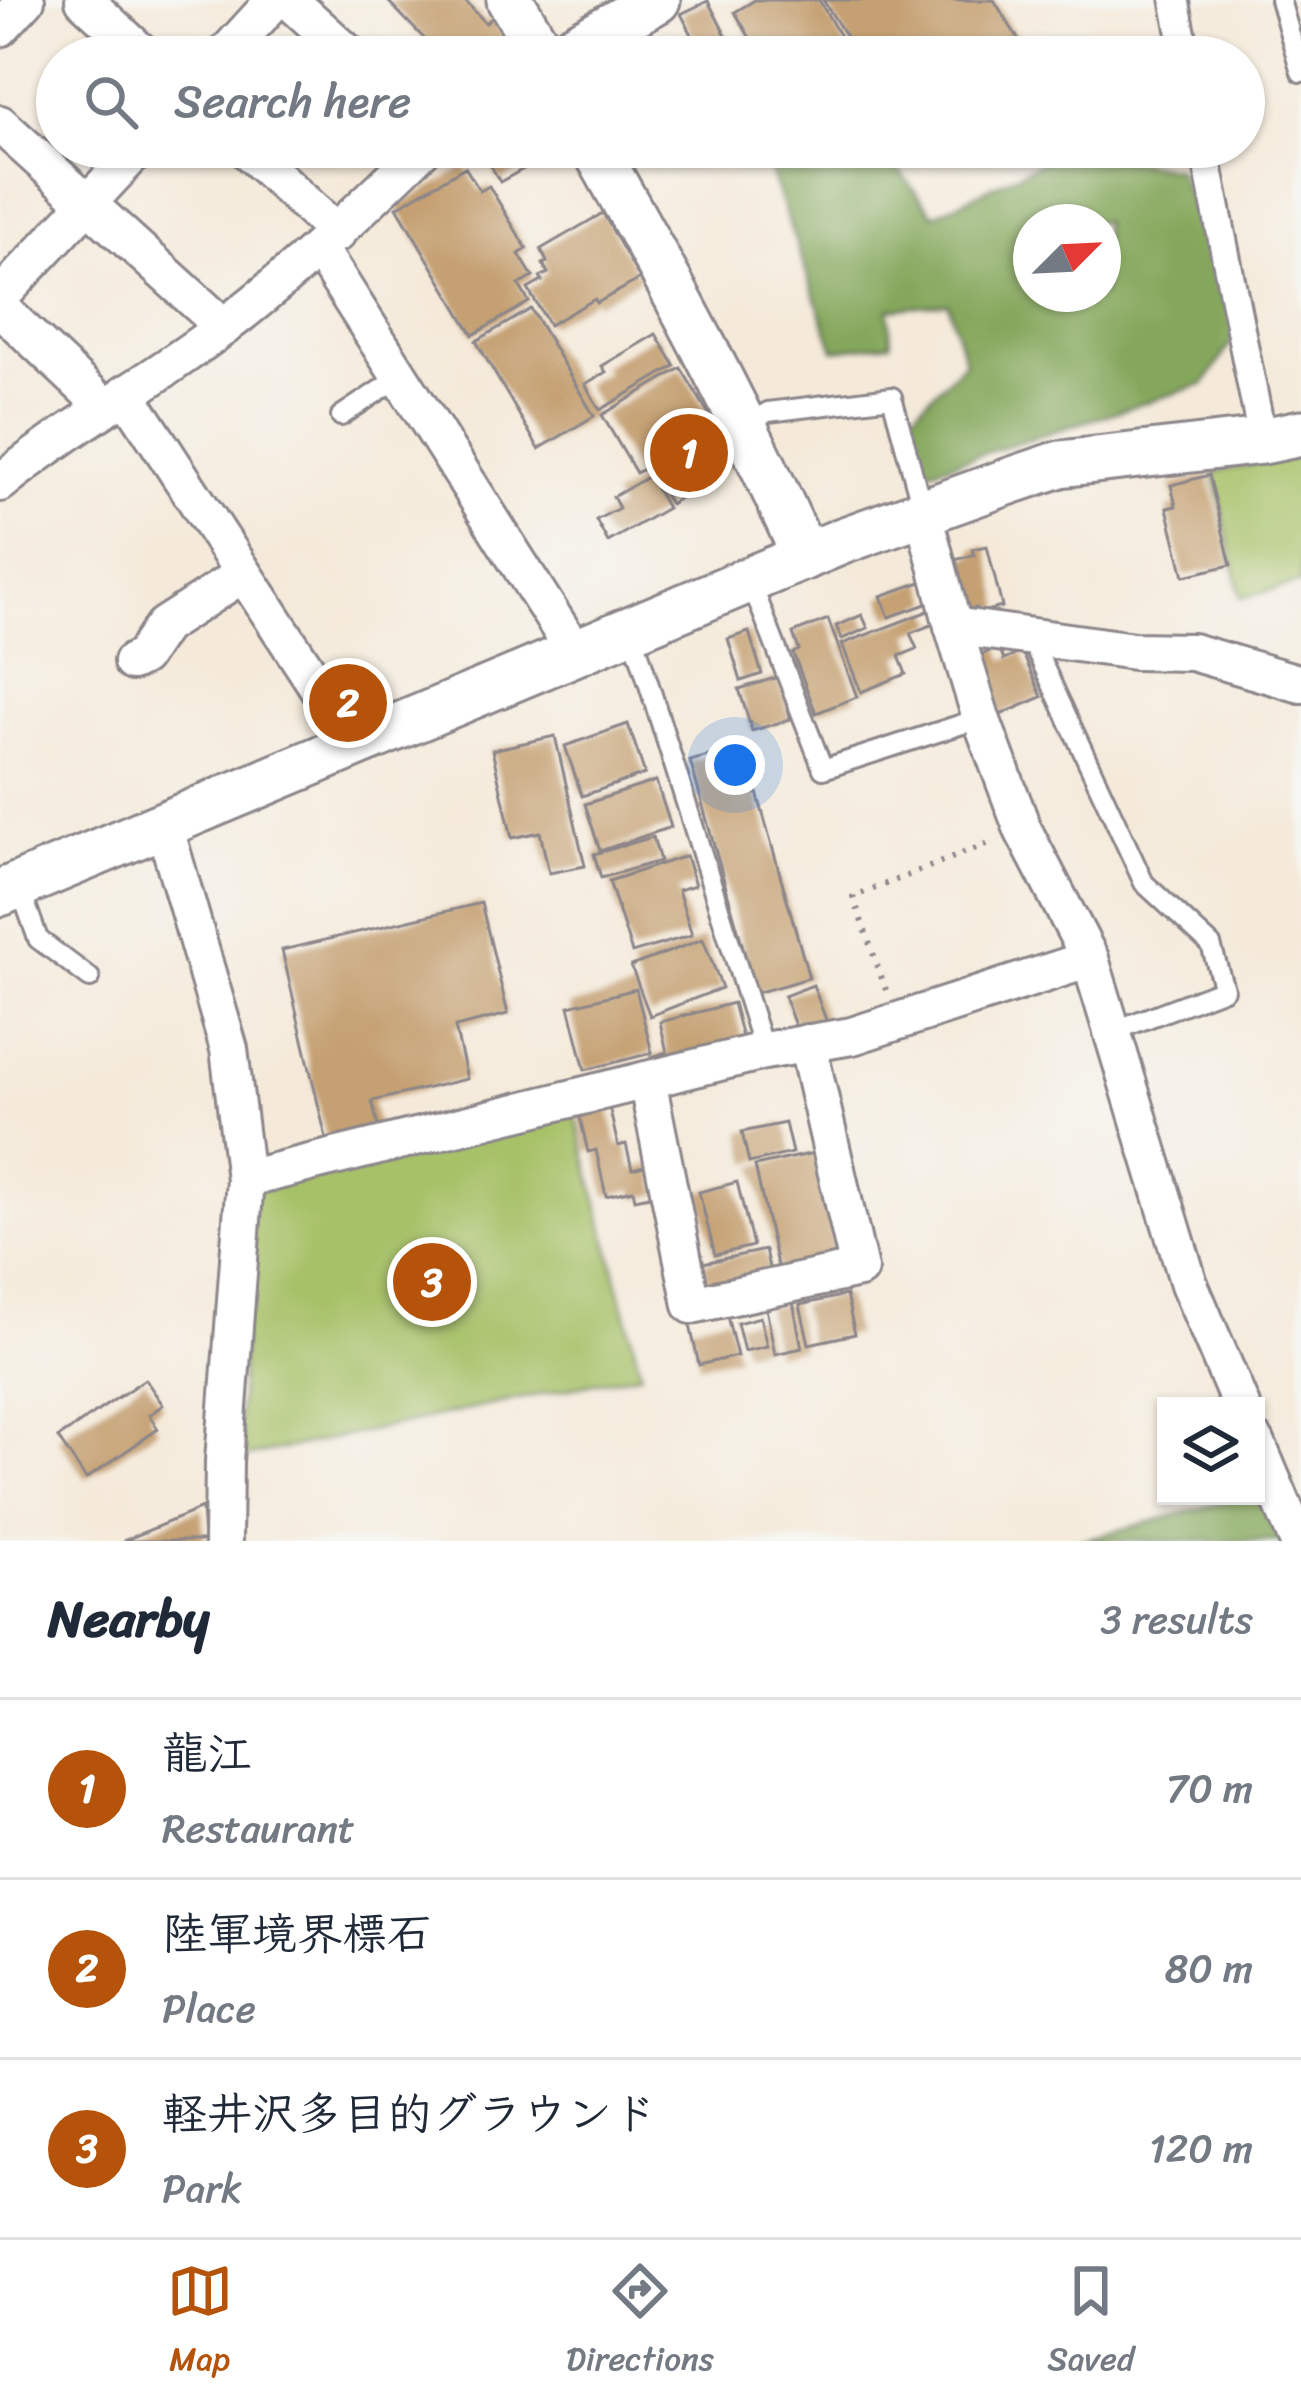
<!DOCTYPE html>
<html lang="en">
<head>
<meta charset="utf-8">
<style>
	body { margin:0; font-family:Sriracha,"Klee One",sans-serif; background:#f2f2f3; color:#1f2937 }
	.controls { position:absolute; right:36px; bottom:36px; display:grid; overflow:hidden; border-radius:0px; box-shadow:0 3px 9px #0004 }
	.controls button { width:108px; height:108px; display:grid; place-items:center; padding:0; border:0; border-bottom:3px solid #e0e1e3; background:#fff; color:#1f2937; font:60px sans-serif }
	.compass { position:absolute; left:1013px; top:204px; width:108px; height:108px; border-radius:50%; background:#fff; box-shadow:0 3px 9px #0004; rotate:66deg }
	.you { position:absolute; left:735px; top:765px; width:42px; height:42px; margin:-30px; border:9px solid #fff; border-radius:50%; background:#1a73e8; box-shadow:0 0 0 18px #1a73e833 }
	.badge { display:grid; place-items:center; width:78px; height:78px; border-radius:50%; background:#b45309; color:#fff; font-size:39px; font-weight:700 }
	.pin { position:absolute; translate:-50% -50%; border:6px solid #fff; box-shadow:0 3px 12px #0006 }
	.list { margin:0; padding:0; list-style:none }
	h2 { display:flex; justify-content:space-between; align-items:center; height:156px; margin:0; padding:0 48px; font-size:51px }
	h2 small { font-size:39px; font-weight:400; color:#747a83 }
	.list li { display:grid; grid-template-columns:78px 1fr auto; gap:36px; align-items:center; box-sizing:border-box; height:180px; padding:0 48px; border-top:3px solid #e0e1e3 }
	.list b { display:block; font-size:45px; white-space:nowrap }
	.list p { margin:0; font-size:39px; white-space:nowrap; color:#747a83 }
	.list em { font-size:39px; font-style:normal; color:#747a83 }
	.icon { flex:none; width:66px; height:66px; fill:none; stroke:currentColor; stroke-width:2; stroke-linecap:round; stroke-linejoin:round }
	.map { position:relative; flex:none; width:1301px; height:1541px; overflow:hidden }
	.search { position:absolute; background:#fff; box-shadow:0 3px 9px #0004; left:36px; right:36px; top:36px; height:132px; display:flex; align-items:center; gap:30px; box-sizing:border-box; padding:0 42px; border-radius:66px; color:#747a83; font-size:45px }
	.sheet { height:696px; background:#fff }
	nav { display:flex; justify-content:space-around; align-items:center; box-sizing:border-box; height:168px; border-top:3px solid #e0e1e3; background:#fff; font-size:33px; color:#747a83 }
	nav a { display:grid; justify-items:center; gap:6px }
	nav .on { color:#b45309 }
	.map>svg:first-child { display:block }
	.green { fill:#a7c167; stroke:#647251; stroke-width:3 }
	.forest { fill:#85a75c; stroke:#54644c; stroke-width:3; fill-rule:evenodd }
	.building { fill:#c5a072 }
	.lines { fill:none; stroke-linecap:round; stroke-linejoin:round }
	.service-casing { stroke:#8c868a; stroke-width:24 }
	.pedestrian-casing { stroke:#8c868a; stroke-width:33 }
	.minor-casing { stroke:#8c868a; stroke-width:42 }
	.tertiary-casing { stroke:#8c868a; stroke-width:51 }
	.path { stroke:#8c868a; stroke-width:6; stroke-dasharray:3 9; stroke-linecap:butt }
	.service { stroke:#fff; stroke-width:18 }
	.pedestrian { stroke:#fff; stroke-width:27 }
	.minor { stroke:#fff; stroke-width:36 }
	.tertiary { stroke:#fff; stroke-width:45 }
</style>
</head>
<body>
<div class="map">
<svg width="1301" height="1541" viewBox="0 0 1301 1541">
	<rect width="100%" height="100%" fill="#f6f6f2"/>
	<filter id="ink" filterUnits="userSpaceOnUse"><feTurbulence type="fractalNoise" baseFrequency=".00833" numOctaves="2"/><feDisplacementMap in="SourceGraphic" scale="24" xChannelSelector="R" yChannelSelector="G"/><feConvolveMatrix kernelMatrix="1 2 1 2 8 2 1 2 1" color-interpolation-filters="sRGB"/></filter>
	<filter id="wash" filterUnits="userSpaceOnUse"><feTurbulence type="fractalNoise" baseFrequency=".004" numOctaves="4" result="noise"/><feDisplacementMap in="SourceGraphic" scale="48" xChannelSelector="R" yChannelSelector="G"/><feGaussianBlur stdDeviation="2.7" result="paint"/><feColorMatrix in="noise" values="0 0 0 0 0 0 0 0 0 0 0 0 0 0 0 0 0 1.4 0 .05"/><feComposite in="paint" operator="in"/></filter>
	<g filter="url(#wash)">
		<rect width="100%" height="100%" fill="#f5eada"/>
		<g class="green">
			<path d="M1298 455 1301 470V583L1241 598 1214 472Z"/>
			<path d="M573 1106 641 1373 237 1459 249 1191Z"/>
		</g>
		<g class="forest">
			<path d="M775 147H880L934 215 1068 149 1177 169 1240 329 1205 384 921 473 910 416 965 362 948 303 889 309 891 343 834 350 764 154ZM1031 222H1103V294H1031Z"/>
			<path d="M1264 1491 1288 1541H1079L1246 1496H1256V1493Z"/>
		</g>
		<g id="blocks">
			<g class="building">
				<path d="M387 0H464L486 23 493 17 512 52 506 57H442Z"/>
				<path d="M755 0H819L852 57H761L735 12Z"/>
				<path d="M823 0H994L1022 45 1003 57H859Z"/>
				<path d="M708 1 737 57H704L681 14Z"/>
				<path d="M480 147H563L500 182Z"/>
				<path d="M465 167 480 191 489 186 527 249 519 254 533 277 519 285 529 302 473 335 397 207Z"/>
				<path d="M603 213 640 279 597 303 595 299 549 325 528 289 542 281 540 277 548 273 543 264 547 262 541 249Z"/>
				<path d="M531 309 594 416 539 449 476 341Z"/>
				<path d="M656 334 675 366 600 410 585 384 606 372 602 366Z"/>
				<path d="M681 368 716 426 636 473 602 415Z"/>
				<path d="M710 434 730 467 670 504 650 471Z"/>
				<path d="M1209 475 1231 565 1184 576 1167 508 1176 506 1171 485Z"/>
				<path d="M649 476 667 508 608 542 596 520 619 508 613 497Z"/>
				<path d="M987 546 1002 607 977 613 976 608 964 611 951 561 974 555 972 549Z"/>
				<path d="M924 581 932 602 889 617 881 596Z"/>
				<path d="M931 610 937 623 910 633 917 649 899 656 906 674 861 692 842 644Z"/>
				<path d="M862 615 868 628 842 639 836 626Z"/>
				<path d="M828 619 857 697 816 713 793 653 799 650 793 633Z"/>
				<path d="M749 632 762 674 741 681 728 639Z"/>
				<path d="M999 647 1004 660 1022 652 1042 697 1000 715 975 658Z"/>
				<path d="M778 677 791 719 752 731 739 689Z"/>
				<path d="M628 724 645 774 582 796 565 746Z"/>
				<path d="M555 736 585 866 549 873 540 832 512 838 492 750Z"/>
				<path d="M744 746 809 978 756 993 690 761Z"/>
				<path d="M656 781 671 827 600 851 585 804Z"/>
				<path d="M653 837 660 861 601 878 594 854Z"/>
				<path d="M686 856 695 885 678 890 692 935 632 953 609 881Z"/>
				<path d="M481 903 508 1014 455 1027 467 1079 372 1101 379 1130 327 1142 282 950Z"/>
				<path d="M703 939 722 988 650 1016 631 966Z"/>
				<path d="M813 985 829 1028 800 1039 784 996Z"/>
				<path d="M636 989 652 1053 585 1070 569 1006Z"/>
				<path d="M733 1003 744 1045 655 1069 652 1057 667 1052 660 1022Z"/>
				<path d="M609 1106 618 1146 626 1144 632 1169 652 1164 659 1194 635 1199 633 1190 606 1196 596 1150 588 1152 579 1113Z"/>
				<path d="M785 1123 792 1153 749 1163 742 1132Z"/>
				<path d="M814 1153 839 1265 780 1278 755 1166Z"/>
				<path d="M737 1182 753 1246 715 1255 699 1192Z"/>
				<path d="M765 1250 772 1281 710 1294 703 1263Z"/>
				<path d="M846 1295 855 1334 809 1344 800 1305Z"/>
				<path d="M793 1302 802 1348 775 1354 766 1308Z"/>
				<path d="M727 1316 737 1356 699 1365 690 1325Z"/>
				<path d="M760 1317 767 1346 744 1351 737 1323Z"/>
				<path d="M145 1379 163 1405 149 1415 158 1429 86 1479 58 1438Z"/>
				<path d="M202 1508 204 1541H123Z"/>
			</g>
		</g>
	</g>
	<g filter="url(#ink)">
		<use href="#blocks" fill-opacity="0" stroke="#8c868a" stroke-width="3"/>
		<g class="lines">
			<g class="service-casing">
				<g id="service">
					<path d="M1280 0 1301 72"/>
					<path d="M341 416 401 376"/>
					<path d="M744 426 768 412 892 397 923 511"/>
					<path d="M750 580 823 769 981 718"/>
					<path d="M632 631 764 1051"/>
					<path d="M1030 637 1144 883 1211 945 1224 989 1111 1032"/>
					<path d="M19 885 38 939 90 978"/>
				</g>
			</g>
			<g class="pedestrian-casing">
				<g id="pedestrian">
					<path d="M1175 0 1186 57"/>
					<path d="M1204 147 1258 417"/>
				</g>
			</g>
			<g class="minor-casing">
				<g id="minor">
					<path d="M84 0 146 57"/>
					<path d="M289 0 352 57"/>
					<path d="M0 28 26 0"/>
					<path d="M223 57 275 0"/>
					<path d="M0 124 224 327"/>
					<path d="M244 147 337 233"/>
					<path d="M319 249 575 652"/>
					<path d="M0 297 140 147"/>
					<path d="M0 308 104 406"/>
					<path d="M126 393 355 744"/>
					<path d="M0 483C72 424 154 381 226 325 297 271 361 209 425 147"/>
					<path d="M923 512 953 626 981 718 1023 830 1090 959 1189 1284 1241 1406"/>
					<path d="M953 626 1134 651 1192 652 1301 684"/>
					<path d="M132 662 142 657 163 626 243 574"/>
					<path d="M164 825 229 1049 245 1179 224 1461 223 1541"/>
					<path d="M647 1080 692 1305 859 1269 807 1043"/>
					<path d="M245 1179 764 1051 852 1036 1090 959"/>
					<path d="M1256 1442 1298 1541"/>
				</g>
			</g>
			<g class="tertiary-casing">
				<g id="tertiary">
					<path d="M510 0 544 57"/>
					<path d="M557 57 657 0"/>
					<path d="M594 147C670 281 743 416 805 557"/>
					<path d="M0 893 842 541 1004 483 1060 464 1263 441 1301 433"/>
				</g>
			</g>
			<path class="path" d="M886 990 853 897 994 841"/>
			<use href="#service" class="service"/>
			<use href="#pedestrian" class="pedestrian"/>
			<use href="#minor" class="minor"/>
			<use href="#tertiary" class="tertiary"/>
		</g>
	</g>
</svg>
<div class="controls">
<button><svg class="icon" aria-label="layers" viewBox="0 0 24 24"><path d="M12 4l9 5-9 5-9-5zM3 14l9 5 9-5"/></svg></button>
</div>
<svg class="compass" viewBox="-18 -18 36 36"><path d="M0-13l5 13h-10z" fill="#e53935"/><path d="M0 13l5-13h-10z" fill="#747a83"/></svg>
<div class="you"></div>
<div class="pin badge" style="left:689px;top:453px">1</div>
<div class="pin badge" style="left:348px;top:703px">2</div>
<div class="pin badge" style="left:432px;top:1282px">3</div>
<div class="search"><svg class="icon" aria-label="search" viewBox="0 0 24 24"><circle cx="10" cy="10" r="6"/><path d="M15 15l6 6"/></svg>Search here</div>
</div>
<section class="sheet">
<h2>Nearby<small>3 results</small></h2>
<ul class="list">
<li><span class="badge">1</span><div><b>龍江</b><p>Restaurant</p></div><em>70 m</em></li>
<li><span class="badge">2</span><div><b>陸軍境界標石</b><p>Place</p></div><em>80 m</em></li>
<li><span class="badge">3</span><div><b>軽井沢多目的グラウンド</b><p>Park</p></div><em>120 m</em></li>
</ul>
</section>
<nav>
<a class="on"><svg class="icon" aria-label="map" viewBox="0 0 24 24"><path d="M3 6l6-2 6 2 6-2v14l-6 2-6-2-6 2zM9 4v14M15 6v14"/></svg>Map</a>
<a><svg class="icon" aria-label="directions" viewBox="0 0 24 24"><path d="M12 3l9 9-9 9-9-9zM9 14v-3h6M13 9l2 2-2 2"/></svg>Directions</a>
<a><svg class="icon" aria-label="saved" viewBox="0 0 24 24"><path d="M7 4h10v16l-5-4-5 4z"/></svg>Saved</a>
</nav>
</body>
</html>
